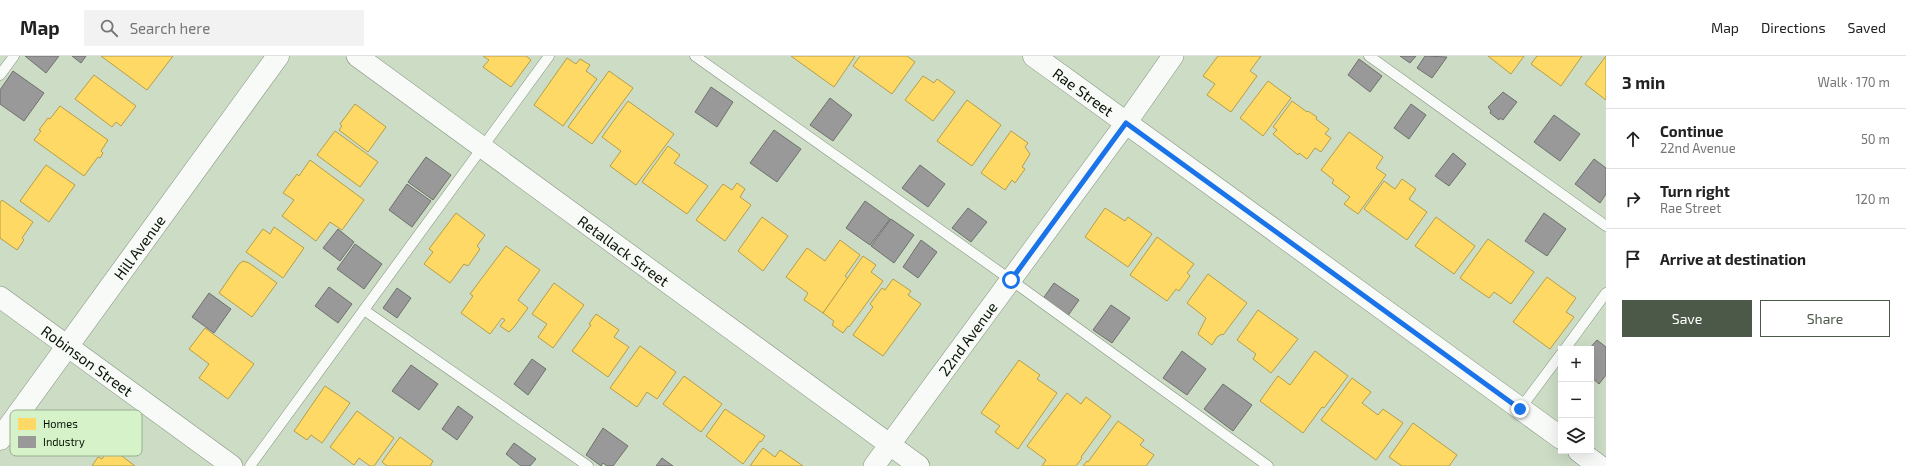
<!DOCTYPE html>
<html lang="en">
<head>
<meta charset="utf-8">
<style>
	body { margin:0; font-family:"Exo 2",sans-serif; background:#f2f2f2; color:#222 }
	.controls { position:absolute; right:12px; bottom:12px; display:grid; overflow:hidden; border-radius:0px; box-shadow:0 4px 16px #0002 }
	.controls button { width:36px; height:36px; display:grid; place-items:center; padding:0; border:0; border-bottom:1px solid #e0e0e0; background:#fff; color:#222; font:20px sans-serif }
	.stop { position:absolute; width:12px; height:12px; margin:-9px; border:3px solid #1a73e8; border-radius:50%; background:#fff }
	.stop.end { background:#1a73e8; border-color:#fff; box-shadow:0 1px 4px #0008 }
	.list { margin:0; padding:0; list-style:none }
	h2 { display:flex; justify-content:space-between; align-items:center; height:52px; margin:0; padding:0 16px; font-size:17px }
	h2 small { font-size:13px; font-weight:400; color:#767676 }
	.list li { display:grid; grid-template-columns:26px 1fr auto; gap:12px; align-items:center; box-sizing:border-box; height:60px; padding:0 16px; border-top:1px solid #e0e0e0 }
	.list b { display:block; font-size:15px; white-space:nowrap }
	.list p { margin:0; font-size:13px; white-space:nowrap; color:#767676 }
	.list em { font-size:13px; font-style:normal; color:#767676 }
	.actions { display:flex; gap:8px; padding:12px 16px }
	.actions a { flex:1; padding:9px 0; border:1px solid #4d5948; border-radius:0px; text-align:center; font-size:14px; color:#4d5948 }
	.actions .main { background:#4d5948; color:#fff }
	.icon { flex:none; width:22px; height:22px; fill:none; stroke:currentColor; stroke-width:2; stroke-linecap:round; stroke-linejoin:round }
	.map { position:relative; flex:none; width:1606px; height:410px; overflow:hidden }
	header { display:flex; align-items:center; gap:24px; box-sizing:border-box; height:56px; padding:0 20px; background:#fff; border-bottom:1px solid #e0e0e0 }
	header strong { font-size:19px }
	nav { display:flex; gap:22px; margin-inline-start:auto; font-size:14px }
	.search { width:280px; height:36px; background:#f2f2f2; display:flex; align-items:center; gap:10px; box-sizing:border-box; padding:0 14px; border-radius:0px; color:#767676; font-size:15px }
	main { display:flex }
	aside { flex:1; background:#fff }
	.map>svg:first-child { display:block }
	.homes { fill:#ffd966; stroke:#b59e49 }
	.industry { fill:#999; stroke:#6e716d }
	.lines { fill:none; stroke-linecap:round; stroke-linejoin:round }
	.lane-casing { stroke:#84907f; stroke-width:11 }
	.street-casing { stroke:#84907f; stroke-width:22 }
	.secondary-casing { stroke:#84907f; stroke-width:23 }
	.lane { stroke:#f7faf6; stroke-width:10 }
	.street { stroke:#f7faf6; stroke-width:21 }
	.secondary { stroke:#f7faf6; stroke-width:22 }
	.route { stroke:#1a73e8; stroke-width:5 }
	.labels { text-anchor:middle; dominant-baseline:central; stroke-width:4; stroke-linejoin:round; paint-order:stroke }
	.street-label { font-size:15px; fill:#091305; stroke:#d5f2c9 }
	.key { fill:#d5f2c9; stroke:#98af8e; stroke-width:1 }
	.key-label { font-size:11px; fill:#091305 }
</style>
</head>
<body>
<header>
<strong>Map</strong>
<div class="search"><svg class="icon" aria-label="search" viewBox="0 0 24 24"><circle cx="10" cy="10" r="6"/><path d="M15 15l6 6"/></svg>Search here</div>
<nav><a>Map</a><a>Directions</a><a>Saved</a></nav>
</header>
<main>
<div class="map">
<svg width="1606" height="410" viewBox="0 0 1606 410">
	<rect width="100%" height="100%" fill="#ccdcc5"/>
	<g class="homes">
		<path d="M101 0H173L147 34Z"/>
		<path d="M483 0H526L531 4 511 31 483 11 489 4Z"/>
		<path d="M791 0H855L834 31Z"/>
		<path d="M860 0H907L915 6 892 38 853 10Z"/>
		<path d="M1218 0H1261L1250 15 1257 20 1231 56 1207 39 1215 28 1203 20Z"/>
		<path d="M1488 0H1524L1511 18Z"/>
		<path d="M1537 0H1582L1561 30 1531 8Z"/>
		<path d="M1606 0V44L1585 28Z"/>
		<path d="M567 2 576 8 580 3 590 9 586 15 597 23 563 70 534 49Z"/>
		<path d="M609 15 633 32 592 88 568 71Z"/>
		<path d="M94 19 136 50 121 70 116 66 112 71 75 43Z"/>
		<path d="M923 20 934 27 937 23 955 36 933 65 905 44Z"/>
		<path d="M1268 25 1291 42 1263 80 1240 62Z"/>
		<path d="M967 44 1001 69 972 110 937 85Z"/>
		<path d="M628 45 674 78 636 129 610 110 621 95 602 81Z"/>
		<path d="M1292 45 1307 56 1308 55 1317 61 1316 63 1329 73 1325 78 1331 82 1321 96 1315 92 1307 103 1299 97 1298 99 1273 78 1277 74 1273 71Z"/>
		<path d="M355 48 386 71 368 96 339 74 342 70 340 68Z"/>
		<path d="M60 50 108 84 101 95 103 97 100 102 98 101 84 120 34 84 41 75 39 74 48 62 50 63Z"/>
		<path d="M335 75 378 106 360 131 317 99Z"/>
		<path d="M1011 75 1028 87 1025 91 1030 98 1022 111 1025 113 1015 127 1012 124 1005 134 981 117Z"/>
		<path d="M1349 76 1383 101 1376 112 1386 119 1358 158 1344 148 1350 141 1332 127 1334 124 1321 114Z"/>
		<path d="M668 90 680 99 674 107 708 130 687 158 642 126Z"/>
		<path d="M310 104 364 144 342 174 330 166 316 185 282 160 294 144 283 137 297 118 299 120Z"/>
		<path d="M46 109 75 129 49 166 20 145Z"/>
		<path d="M1402 123 1416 133 1409 143 1427 156 1407 184 1364 153 1384 125 1395 133Z"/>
		<path d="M737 127 745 133 740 141 751 149 725 185 696 164 723 128 732 134Z"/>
		<path d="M2 144 33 166 22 182 24 184 17 194 0 182V147Z"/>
		<path d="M1105 152 1125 165 1128 161 1152 178 1128 211 1085 181Z"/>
		<path d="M456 157 485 179 477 190 480 193 468 210 464 208 450 227 424 208 433 196 429 193Z"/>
		<path d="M762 161 788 180 763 215 738 195Z"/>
		<path d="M1436 161 1475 190 1454 218 1415 190Z"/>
		<path d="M274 171 304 192 283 222 246 196 263 173 270 178Z"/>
		<path d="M1157 181 1194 208 1187 217 1190 220 1179 235 1176 233 1167 245 1130 219Z"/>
		<path d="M1488 183 1534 216 1511 248 1494 236 1489 242 1460 222Z"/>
		<path d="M840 184 860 199 845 220 848 222 823 257 804 244 808 237 786 221 807 192 825 205Z"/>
		<path d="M506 190 540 214 518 244 528 252 514 271 509 276 500 270 505 264 502 262 490 278 461 257 473 240 470 238Z"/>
		<path d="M863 200 876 209 871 216 883 225 849 271 848 270 843 277 832 269 834 265 823 257Z"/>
		<path d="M243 205 249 207 277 227 252 261 219 237 239 208Z"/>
		<path d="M1208 218 1247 247 1223 279 1222 278 1217 281 1212 289 1198 278 1206 262 1187 247Z"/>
		<path d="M1547 221 1576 242 1566 256 1574 261 1550 293 1513 266Z"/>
		<path d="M893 223 911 235 908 239 921 248 883 300 853 279 873 251 870 248 882 232 885 234Z"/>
		<path d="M554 227 584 249 553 292 538 281 547 268 532 258Z"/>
		<path d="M1258 254 1298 283 1271 317 1253 303 1256 298 1237 284Z"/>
		<path d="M596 258 619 274 614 281 629 291 608 321 572 295 591 269 589 268Z"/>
		<path d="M205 272 254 308 228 343 199 322 209 308 189 293Z"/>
		<path d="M640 290 676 316 657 343 647 336 637 351 610 332Z"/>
		<path d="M1315 295 1348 320 1324 352 1322 351 1303 377 1260 345 1278 320 1290 329Z"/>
		<path d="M1019 304 1040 319 1037 323 1057 337 1018 393 995 376 1000 370 981 357Z"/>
		<path d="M684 320 722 348 701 376 663 348Z"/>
		<path d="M1352 322 1371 336 1362 347 1378 359 1383 353 1403 367 1376 404 1321 364Z"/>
		<path d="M325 330 350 347 322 387 311 379 307 384 294 375Z"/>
		<path d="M1067 337 1081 348 1086 341 1111 360 1081 401 1082 402 1076 410H1042L1046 404 1027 390Z"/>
		<path d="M725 353 765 380 761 386 760 385 743 408 706 380Z"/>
		<path d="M357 355 394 382 374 410H370L359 402 354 409 330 391Z"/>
		<path d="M1118 365 1144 384 1140 389 1154 399 1146 410H1083L1087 405 1088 406Z"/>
		<path d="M1413 367 1457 399 1449 410H1402L1389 401Z"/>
		<path d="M400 381 433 405 430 410H387L382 406Z"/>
		<path d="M110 391 135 410H92L98 401 102 403Z"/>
		<path d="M763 392 775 401 780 394 803 410H750Z"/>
	</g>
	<g class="industry">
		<path d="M25 0H59L46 17Z"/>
		<path d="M72 0H86L81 7Z"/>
		<path d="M1400 0H1416L1410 7Z"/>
		<path d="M1425 0 1447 1 1432 22 1417 12Z"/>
		<path d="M1359 3 1382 20 1370 36 1348 19Z"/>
		<path d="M13 15 44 37 24 65 0 48V34Z"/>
		<path d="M711 31 733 46 717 71 695 56Z"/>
		<path d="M1503 36 1517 46 1503 64 1500 62 1499 64 1490 57 1491 55 1488 51Z"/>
		<path d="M830 42 852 59 833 85 810 69Z"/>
		<path d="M1411 48 1426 59 1409 83 1394 72Z"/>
		<path d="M1554 59 1580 78 1560 105 1534 86Z"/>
		<path d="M774 74 801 93 777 126 750 107Z"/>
		<path d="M1453 97 1466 108 1449 130 1435 120Z"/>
		<path d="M426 101 451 119 433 144 408 126Z"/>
		<path d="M1594 103 1606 112V138L1600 147 1575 128Z"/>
		<path d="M920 109 945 128 928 151 902 132Z"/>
		<path d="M407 128 431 145 412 171 389 154Z"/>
		<path d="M865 145 890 163 870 189 846 172Z"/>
		<path d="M968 152 987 166 971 186 952 172Z"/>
		<path d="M1544 157 1566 173 1547 200 1525 185Z"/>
		<path d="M891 163 914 179 894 207 871 190Z"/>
		<path d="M338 173 354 186 340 205 323 192Z"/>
		<path d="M921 184 937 196 918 222 903 211Z"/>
		<path d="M355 188 382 208 364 233 337 213Z"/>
		<path d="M1054 227 1079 244 1067 261 1042 244Z"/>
		<path d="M329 231 352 248 338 267 315 250Z"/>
		<path d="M397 232 411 242 397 262 383 252Z"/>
		<path d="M209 237 231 253 214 277 192 261Z"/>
		<path d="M1111 249 1130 262 1112 287 1093 274Z"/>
		<path d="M1597 284 1606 291V319L1599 328 1591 321V293H1589Z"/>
		<path d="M1182 295 1206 313 1187 339 1163 322Z"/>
		<path d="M532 303 546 313 528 339 514 328Z"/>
		<path d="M411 309 438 328 419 354 392 335Z"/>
		<path d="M1223 328 1252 349 1233 375 1204 353Z"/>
		<path d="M458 350 473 361 457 384 442 373Z"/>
		<path d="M603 372 628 390 613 410H607L603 407 601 410 586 399Z"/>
		<path d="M514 387 536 403 530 410H521L506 398Z"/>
		<path d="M662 402 673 410H656Z"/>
	</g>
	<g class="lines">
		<g class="lane-casing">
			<g id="lane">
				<path d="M695 0 1011 224 1268 410"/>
				<path d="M1369 0 1606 170"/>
				<path d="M0 19 14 0"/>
				<path d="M364 254 588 410"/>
				<path d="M1565 293 1606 237"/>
				<path d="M1520 353 1561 298"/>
				<path d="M250 410 549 0"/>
			</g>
		</g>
		<g class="street-casing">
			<g id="street">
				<path id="s1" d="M357 0 919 410"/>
				<path id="s2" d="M0 241 232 410"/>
				<path id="s3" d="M874 410 1126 67 1173 0"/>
			</g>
		</g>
		<g class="secondary-casing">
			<g id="secondary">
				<path id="s4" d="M1034 0 1561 382"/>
				<path id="s5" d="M0 383 278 0"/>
				<path d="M1579 395 1599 410"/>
			</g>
		</g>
		<use href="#lane" class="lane"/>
		<use href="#street" class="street"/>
		<use href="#secondary" class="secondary"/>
	</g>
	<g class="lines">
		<path class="route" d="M1011 224 1126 67 1520 353"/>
	</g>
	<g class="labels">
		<g class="street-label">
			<text stroke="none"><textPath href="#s4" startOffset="61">Rae Street</textPath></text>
			<text stroke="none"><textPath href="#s5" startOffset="237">Hill Avenue</textPath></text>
			<text stroke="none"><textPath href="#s1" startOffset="330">Retallack Street</textPath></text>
			<text stroke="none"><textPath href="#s3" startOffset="158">22nd Avenue</textPath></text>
			<text stroke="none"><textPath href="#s2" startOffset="108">Robinson Street</textPath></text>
		</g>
	</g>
	<rect x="10" y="354" width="132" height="46" rx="6" class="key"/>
	<rect x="18" y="362" width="18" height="12" fill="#ffd966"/>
	<rect x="18" y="380" width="18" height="12" fill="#999"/>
	<g class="key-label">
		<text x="43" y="372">Homes</text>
		<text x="43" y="390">Industry</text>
	</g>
</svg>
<div class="controls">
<button>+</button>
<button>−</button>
<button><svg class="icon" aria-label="layers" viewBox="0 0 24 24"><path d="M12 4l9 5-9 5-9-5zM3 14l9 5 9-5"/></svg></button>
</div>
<div class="stop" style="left:1011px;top:224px"></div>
<div class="stop end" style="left:1520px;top:353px"></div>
</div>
<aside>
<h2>3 min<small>Walk · 170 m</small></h2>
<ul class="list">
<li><svg class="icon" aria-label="ahead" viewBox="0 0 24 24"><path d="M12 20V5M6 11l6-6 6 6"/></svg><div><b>Continue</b><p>22nd Avenue</p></div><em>50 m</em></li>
<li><svg class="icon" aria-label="right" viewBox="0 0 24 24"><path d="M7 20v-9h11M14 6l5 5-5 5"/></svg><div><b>Turn right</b><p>Rae Street</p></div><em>120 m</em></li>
<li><svg class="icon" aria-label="arrive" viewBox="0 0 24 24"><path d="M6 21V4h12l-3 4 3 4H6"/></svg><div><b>Arrive at destination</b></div></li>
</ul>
<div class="actions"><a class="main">Save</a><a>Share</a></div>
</aside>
</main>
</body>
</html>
